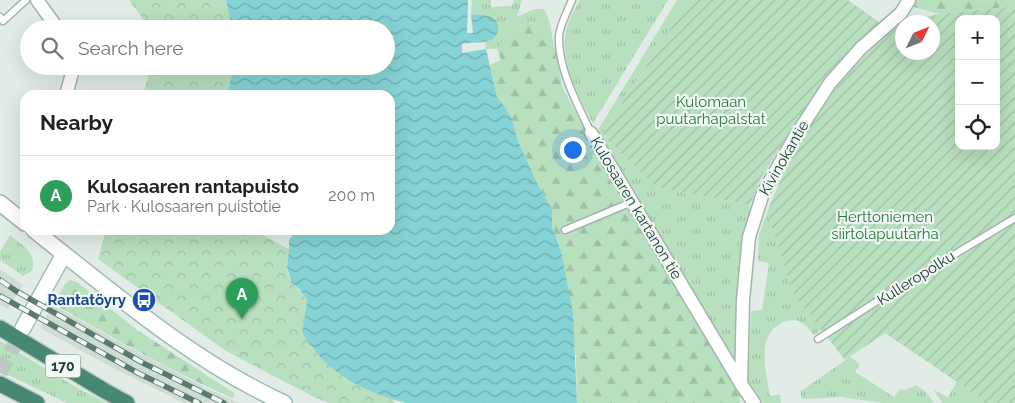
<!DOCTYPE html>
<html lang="en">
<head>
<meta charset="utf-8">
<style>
	body { margin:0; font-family:Raleway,sans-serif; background:#f6f6f6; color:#202124 }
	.controls { position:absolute; right:15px; top:15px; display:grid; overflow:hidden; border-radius:10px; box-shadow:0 5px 20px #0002 }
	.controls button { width:45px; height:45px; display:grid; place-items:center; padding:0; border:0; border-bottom:1px solid #e0e0e0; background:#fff; color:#202124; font:25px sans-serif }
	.compass { position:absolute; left:895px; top:15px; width:45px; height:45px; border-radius:50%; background:#fff; box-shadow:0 5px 20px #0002; rotate:47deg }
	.you { position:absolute; left:572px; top:149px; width:18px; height:18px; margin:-12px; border:4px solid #fff; border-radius:50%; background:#1a73e8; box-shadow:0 0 0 8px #1a73e833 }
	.badge { display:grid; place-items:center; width:32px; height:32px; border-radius:50%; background:#ea580c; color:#fff; font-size:16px; font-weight:700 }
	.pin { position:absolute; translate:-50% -41px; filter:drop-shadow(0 1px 2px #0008) }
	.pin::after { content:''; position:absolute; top:26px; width:18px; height:15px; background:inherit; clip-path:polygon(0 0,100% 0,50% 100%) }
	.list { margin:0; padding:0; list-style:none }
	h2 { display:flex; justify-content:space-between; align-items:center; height:65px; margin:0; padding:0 20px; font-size:21px }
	h2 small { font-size:16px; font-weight:400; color:#757577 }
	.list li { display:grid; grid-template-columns:32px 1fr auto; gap:15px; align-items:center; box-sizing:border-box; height:80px; padding:0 20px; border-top:1px solid #e0e0e0 }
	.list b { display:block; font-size:19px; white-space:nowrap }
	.list p { margin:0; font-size:16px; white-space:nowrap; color:#757577 }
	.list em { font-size:16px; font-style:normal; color:#757577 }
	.icon { flex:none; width:28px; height:28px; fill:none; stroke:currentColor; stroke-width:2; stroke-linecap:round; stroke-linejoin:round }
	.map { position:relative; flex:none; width:1015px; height:403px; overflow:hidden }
	.search { position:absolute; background:#fff; box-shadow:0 5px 20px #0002; left:20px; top:20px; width:375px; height:55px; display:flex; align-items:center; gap:12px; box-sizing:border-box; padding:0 18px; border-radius:28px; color:#757577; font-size:19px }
	.panel { position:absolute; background:#fff; box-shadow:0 5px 20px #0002; left:20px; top:90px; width:375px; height:145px; border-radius:15px }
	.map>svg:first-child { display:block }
	.built { fill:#cfdcd4 }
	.grass { fill:url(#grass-tufts) }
	.forest { fill:url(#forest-firs) }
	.park { fill:url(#park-crowns) }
	.garden { fill:url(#garden-furrows); fill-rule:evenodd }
	.water { fill:url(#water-waves) }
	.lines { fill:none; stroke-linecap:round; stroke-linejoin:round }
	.secondary-tunnel { stroke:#bac9c2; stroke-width:15; stroke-dasharray:15 8; stroke-linecap:butt }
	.service-casing { stroke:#a3b4ac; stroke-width:9 }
	.minor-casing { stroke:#a3b4ac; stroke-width:15 }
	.tertiary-casing { stroke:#a3b4ac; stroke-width:18 }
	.secondary-casing { stroke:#a1bcaf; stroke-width:18 }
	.trunk-casing { stroke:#c1c9c6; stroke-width:18 }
	.service { stroke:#fff; stroke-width:6 }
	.minor { stroke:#fff; stroke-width:12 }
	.tertiary { stroke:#fff; stroke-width:15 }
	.secondary { stroke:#fff; stroke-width:15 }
	.trunk { stroke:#468871; stroke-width:15 }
	.rail-casing { stroke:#5a7a6d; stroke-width:5.5 }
	.rail { stroke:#f1f9f4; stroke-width:4; stroke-dasharray:11; stroke-linecap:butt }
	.labels { text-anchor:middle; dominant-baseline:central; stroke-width:4.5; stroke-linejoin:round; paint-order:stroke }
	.shield { fill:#f1f9f4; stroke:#5f766c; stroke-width:1 }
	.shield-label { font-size:14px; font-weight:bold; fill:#203e32 }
	.park-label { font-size:15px; fill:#27783d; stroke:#f1f9f4 }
	.street-label { font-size:15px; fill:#203e32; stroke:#f1f9f4 }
	.transit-label { font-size:15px; font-weight:bold; fill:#164399; stroke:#f1f9f4; text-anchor:end }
</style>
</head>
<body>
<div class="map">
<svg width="1015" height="403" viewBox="0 0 1015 403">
	<defs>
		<pattern id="grass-tufts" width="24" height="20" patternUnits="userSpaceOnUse" patternTransform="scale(1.25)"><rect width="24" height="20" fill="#b8dfbe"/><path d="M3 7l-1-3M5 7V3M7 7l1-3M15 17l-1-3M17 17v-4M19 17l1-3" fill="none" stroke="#9ec0a4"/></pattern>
		<pattern id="forest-firs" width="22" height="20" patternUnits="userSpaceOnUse" patternTransform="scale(1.25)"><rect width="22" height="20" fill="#b8dfbe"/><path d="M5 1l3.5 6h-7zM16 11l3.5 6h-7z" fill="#9ec0a4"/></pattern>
		<pattern id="park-crowns" width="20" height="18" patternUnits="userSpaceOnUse" patternTransform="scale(1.25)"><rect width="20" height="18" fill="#b8dfbe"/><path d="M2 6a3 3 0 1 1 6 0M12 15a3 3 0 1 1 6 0" fill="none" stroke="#9ec0a4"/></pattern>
		<pattern id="garden-furrows" width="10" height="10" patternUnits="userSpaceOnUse" patternTransform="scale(1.25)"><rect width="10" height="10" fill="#b8dfbe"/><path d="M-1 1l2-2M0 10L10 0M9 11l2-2" fill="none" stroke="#9ec0a4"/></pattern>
		<pattern id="water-waves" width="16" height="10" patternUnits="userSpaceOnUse" patternTransform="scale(1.25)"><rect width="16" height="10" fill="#85d3d5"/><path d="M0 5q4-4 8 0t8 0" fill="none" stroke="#6cadad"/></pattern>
	</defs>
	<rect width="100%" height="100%" fill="#e1ece6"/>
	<g class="built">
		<path d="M0 269 23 285 8 309 0 304Z"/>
		<path d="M53 305 130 348 206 388 240 403H184L117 370 40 328Z"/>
	</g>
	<g class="grass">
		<path d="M472 0H491V7L512 6 514 0H522L517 16C528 14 532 6 545 10L549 20 514 27 497 49H486L485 41 492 39 487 15 471 14Z"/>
		<path d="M580 0H668L593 123C580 100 559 58 566 32 568 21 574 10 580 0Z"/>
		<path d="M677 0H689L602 134 656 187 750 205 738 304 736 370 598 136V130Z"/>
		<path d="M767 213 794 295 821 329 814 335C804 324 800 317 784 322 755 333 766 372 770 396L780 395 781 403H763L759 400 748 384 751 311 762 310 769 263 758 261 759 235Z"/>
		<path d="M10 235C22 245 38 253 32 271L23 276 0 260V252Z"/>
		<path d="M0 341 69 383 106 403H67L0 371Z"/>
		<path d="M850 357 860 364 855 372 894 397 900 389 905 390 916 385 926 392 934 403H883L841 397 803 399 801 397V391Z"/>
		<path d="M957 382 979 397 984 403H942L934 390 948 397Z"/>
	</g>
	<g class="forest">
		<path d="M915 0H1015V6L939 14 914 7Z"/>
		<path d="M549 20 563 89 591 140 736 384 740 396V403H577L576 357 561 251 552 226V209L538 185 518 141 511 116 497 97 490 65 501 60 497 49 514 27Z"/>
		<path d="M70 280 77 282 137 330 234 393V396L232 398C170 371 112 337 54 304L65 284Z"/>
	</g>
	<g class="park">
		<path d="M129 0H226L232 29H148L141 16Z"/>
		<path d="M151 66H235L226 95H143Z"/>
		<path d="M106 230H253L289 249C288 260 285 272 291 281 294 286 303 294 307 300L302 333 345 378 395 400 394 403H329L312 396 226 351 98 259Z"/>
	</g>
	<g class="garden">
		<path d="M689 0H848L879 22V25L833 68 820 85 761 178 750 205 656 187 602 134Z"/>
		<path d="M1015 6V403H984L979 397 885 333 845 360 794 295 767 213C792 147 842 64 902 24V52H932V22H905L939 14ZM959 19H996V146H959Z"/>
	</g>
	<path class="water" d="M226 0H468L467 33H473L471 14C482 15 500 14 498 29 498 32 496 37 493 39 485 44 470 42 462 44V53L486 49 497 97 511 116 518 141 538 185 552 209V226L561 251 573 313 577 403H406C376 395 343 381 321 358 314 350 308 341 302 333L307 300 299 289 291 282 287 267 289 249V239L298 230H390V95H226L235 66H386V29H232Z"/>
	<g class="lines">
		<path class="secondary-tunnel" d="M0 373 23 328"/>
		<g class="service-casing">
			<g id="service">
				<path d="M572 0C568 10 559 27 559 37 558 69 578 105 591 133"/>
				<path d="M0 17 3 21 26 0"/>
				<path d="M565 230 632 202"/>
				<path d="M818 339 882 298 1015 218"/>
			</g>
		</g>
		<g class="minor-casing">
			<g id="minor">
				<path d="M37 0 58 29"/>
				<path d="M66 95 74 66"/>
				<path d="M591 133 741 384 754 403"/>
				<path d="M741 384 743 300 749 237 763 193 795 137 830 83 861 48 901 13 909 0"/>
			</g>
		</g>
		<g class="tertiary-casing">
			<g id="tertiary">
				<path d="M0 203 25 223"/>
				<path d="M34 230 64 254"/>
			</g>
		</g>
		<g class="secondary-casing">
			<path id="secondary" d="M23 328 64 254C133 309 203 366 284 403"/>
		</g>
		<g class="trunk-casing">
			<g id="trunk">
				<path d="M0 328 105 391 127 403"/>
				<path d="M0 384 37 403"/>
			</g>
		</g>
		<use href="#service" class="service"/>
		<use href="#minor" class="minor"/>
		<use href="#tertiary" class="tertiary"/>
		<use href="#secondary" class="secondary"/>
		<use href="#trunk" class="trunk"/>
		<g class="rail-casing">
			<g id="rail">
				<path d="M0 280 16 291 143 363 224 403"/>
				<path d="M0 296 138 373 199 403"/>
			</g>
		</g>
		<use href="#rail" class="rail"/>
	</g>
	<defs>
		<g id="bus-disc" transform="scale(1.25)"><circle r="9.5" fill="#1a4fb4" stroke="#f1f9f4"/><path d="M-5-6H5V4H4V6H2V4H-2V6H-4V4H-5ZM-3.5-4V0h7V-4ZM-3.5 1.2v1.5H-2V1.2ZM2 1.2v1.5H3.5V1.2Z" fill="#fff"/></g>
	</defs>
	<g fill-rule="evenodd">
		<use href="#bus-disc" x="144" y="300"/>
	</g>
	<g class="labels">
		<rect class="shield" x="45.5" y="354.5" width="35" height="23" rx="4"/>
		<g class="shield-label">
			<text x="63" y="366">170</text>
		</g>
		<g class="park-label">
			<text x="711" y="102">Kulomaan<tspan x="711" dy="17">puutarhapalstat</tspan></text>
			<text x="885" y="217">Herttoniemen<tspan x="885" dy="17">siirtolapuutarha</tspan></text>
		</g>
		<g class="street-label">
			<text transform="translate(784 158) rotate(-60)">Kivinokantie</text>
			<text transform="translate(636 208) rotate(59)">Kulosaaren kartanon tie</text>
			<text transform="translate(916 278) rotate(-32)">Kulleropolku</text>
		</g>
		<g class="transit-label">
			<text x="126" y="300">Rantatöyry</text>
		</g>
	</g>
</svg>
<div class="controls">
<button>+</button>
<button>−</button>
<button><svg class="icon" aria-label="locate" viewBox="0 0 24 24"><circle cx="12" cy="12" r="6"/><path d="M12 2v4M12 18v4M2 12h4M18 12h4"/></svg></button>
</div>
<svg class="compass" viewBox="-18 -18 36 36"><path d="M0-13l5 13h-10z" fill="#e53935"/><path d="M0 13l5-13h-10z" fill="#757577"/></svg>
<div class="you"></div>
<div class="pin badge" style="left:242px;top:319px;background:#2e9e5b">A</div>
<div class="search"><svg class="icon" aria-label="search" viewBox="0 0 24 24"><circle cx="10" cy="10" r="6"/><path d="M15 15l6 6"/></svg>Search here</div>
<section class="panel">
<h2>Nearby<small></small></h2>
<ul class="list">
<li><span class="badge" style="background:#2e9e5b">A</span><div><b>Kulosaaren rantapuisto</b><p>Park · Kulosaaren puistotie</p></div><em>200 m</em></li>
</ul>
</section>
</div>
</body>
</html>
